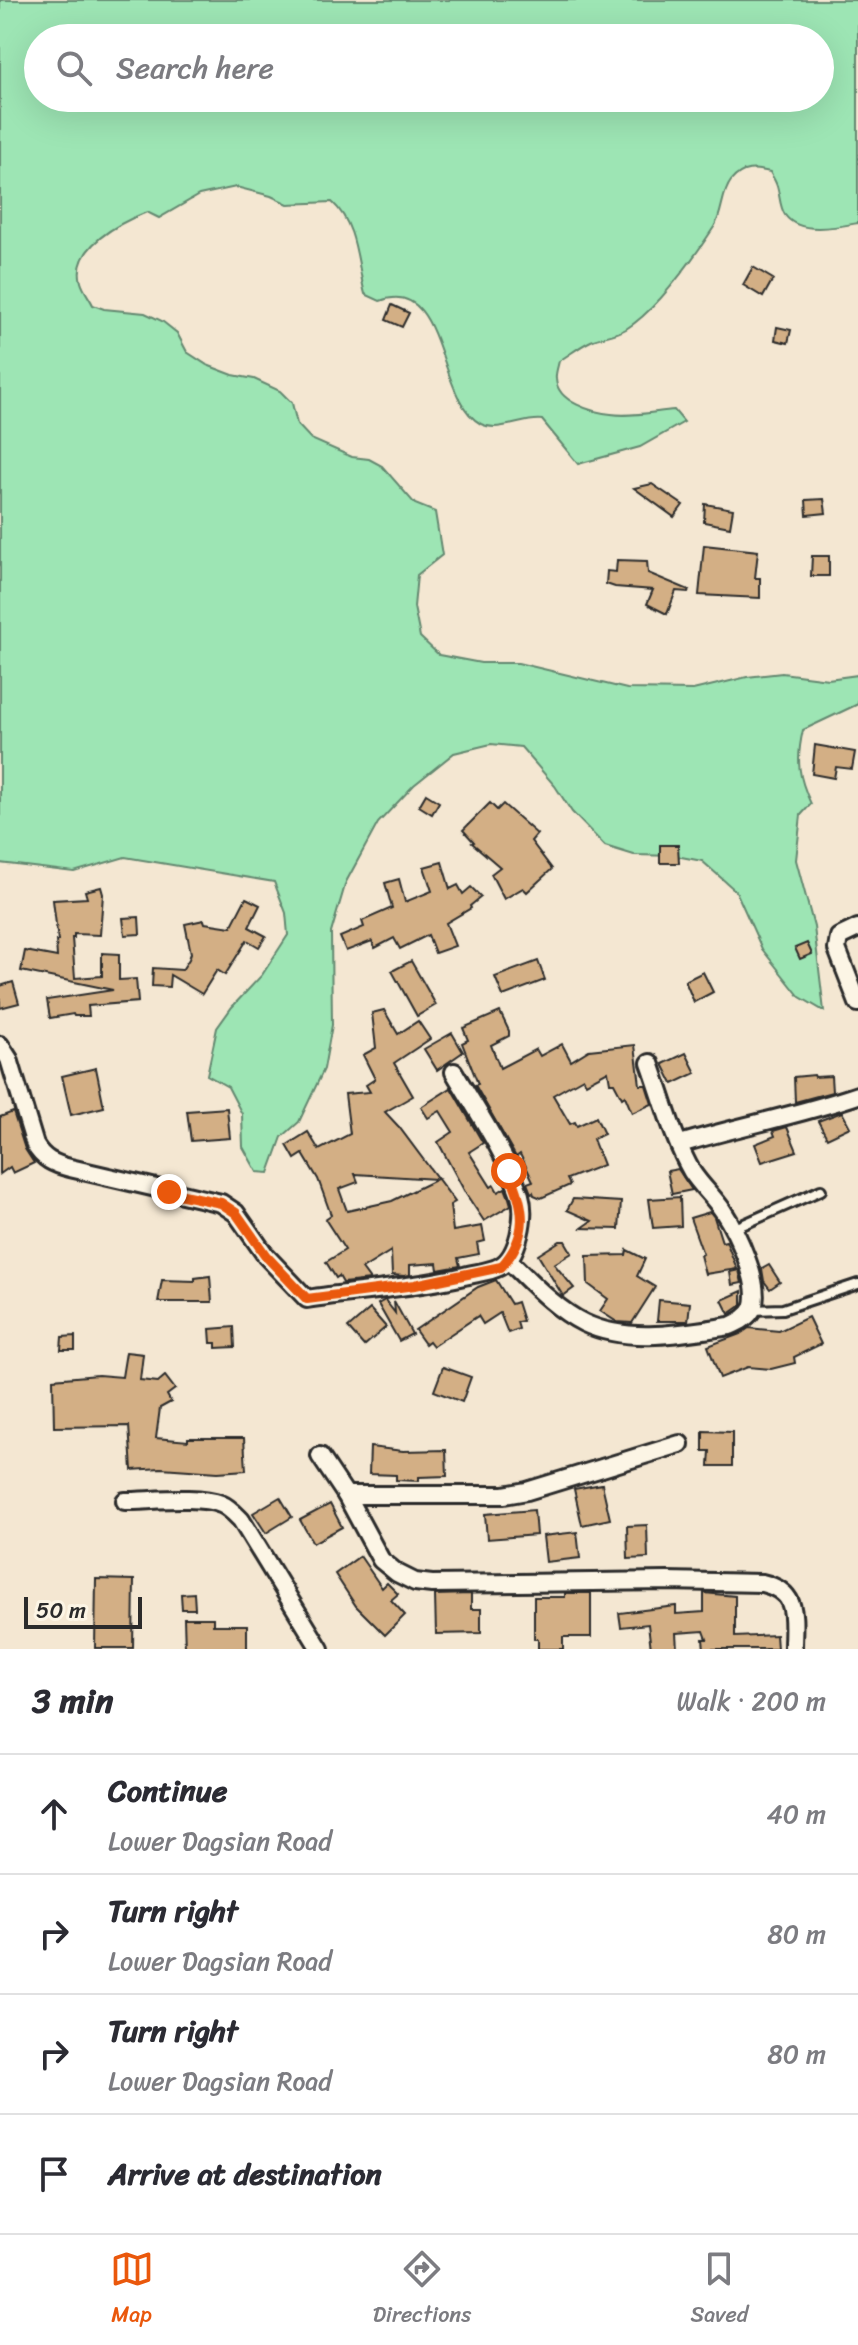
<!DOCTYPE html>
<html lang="en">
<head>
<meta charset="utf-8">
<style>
	body { margin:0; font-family:Sriracha,sans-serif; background:#f7f7f7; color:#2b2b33 }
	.scale { position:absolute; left:24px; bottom:20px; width:118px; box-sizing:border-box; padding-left:8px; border:4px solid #2b2b2b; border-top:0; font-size:22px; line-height:28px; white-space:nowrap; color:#2b2b2b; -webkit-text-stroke:6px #fcf5e5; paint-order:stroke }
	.stop { position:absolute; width:24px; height:24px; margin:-18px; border:6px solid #ea580c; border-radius:50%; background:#fff }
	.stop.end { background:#ea580c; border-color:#fff; box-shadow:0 2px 8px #0008 }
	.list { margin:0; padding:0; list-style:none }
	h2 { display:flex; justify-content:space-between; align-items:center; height:104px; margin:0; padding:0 32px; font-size:34px }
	h2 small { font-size:26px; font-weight:400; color:#7c7c81 }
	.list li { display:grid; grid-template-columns:52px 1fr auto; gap:24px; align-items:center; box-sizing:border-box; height:120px; padding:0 32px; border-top:2px solid #e1e1e2 }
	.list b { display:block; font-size:30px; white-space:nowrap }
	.list p { margin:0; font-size:26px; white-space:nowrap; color:#7c7c81 }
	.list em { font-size:26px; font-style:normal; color:#7c7c81 }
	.icon { flex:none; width:44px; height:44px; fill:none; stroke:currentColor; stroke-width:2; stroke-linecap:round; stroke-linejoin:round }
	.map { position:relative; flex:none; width:858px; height:1649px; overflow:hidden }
	.search { position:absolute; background:#fff; box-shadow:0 8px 32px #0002; left:24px; right:24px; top:24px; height:88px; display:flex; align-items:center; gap:20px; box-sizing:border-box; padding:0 28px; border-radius:44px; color:#7c7c81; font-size:30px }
	.sheet { height:584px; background:#fff }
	nav { display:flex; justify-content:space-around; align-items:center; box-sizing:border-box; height:112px; border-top:2px solid #e1e1e2; background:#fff; font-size:22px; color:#7c7c81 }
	nav a { display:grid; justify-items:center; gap:4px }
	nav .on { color:#ea580c }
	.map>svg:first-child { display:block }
	.green { fill:#9de5b4; stroke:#648870; stroke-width:2; fill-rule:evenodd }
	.building { fill:#d3af85; stroke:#2b2b2b; stroke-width:2; fill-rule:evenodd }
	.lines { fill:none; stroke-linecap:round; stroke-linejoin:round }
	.service-casing { stroke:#2b2b2b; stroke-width:14 }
	.minor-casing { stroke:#2b2b2b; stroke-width:22 }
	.service { stroke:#fcf5e5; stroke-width:8 }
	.minor { stroke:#fcf5e5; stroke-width:16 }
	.route { stroke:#ea580c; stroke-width:10 }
</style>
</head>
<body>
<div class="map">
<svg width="858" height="1649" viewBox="0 0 858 1649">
	<rect width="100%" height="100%" fill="#f4e7d2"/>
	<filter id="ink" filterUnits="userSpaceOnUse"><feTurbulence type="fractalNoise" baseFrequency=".0125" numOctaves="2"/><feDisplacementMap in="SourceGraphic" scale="16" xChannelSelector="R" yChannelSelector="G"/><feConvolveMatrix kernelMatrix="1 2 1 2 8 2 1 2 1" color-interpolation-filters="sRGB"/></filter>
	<g filter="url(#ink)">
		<path class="green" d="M0 0H858V223C837 227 799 235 785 215 780 207 780 198 778 190 777 183 773 178 770 172 755 168 742 167 731 181 721 194 723 213 714 227 693 259 658 309 626 329 614 336 602 336 591 341 580 346 569 355 559 361 558 366 555 374 556 379 557 402 592 412 611 414 631 417 653 412 674 410L684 422 640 447 578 464 542 420C523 418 499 433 481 424 436 400 446 276 380 301L365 294C357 263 357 224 332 202L288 204 271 196 236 187 199 195 159 218 147 212C121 222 71 247 81 282 83 290 90 298 93 305L104 309 145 313 162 321 177 333 187 352 207 365 233 375 254 379 280 391 292 403 297 424 311 439 352 457 369 459 382 466 415 504 435 512 442 555 417 575 414 607 420 637 439 655 481 663H518L627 689 693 690 747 677 782 673 828 679 858 675V704L803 730C796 760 798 776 811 804L801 815 796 860 814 927 824 1011 800 997 762 949 736 891 702 861 676 856 634 855 605 846 572 812 555 786 521 747 491 744 454 753 414 785 378 823 346 882 331 933 332 1025 324 1069 299 1122 282 1137 269 1173 257 1172 243 1147 242 1114 228 1087 207 1075 217 1028 232 1007 262 975 288 935 286 913 274 882 125 857 74 872 0 863ZM38 38H820V98H38Z"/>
		<g class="building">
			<path d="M753 267 773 279 763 297 743 285Z"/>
			<path d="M392 305 409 313 402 327 386 320Z"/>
			<path d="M777 327 791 330 788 343 775 340Z"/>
			<path d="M652 484 683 505 674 517 634 488Z"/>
			<path d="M824 499 826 513 807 515 806 500Z"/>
			<path d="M705 504 733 509 730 527 704 522Z"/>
			<path d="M704 545 758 551 755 578H760V598L699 595Z"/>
			<path d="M812 556H829V576H811Z"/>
			<path d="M617 560 647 561 648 573 689 590 688 592 676 591 667 614 647 604 653 590 615 587 606 584 607 571 616 572Z"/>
			<path d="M815 745 855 752 852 769 836 767 834 778 812 774Z"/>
			<path d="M426 794 439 802 432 814 419 806Z"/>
			<path d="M490 803 497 810 503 804 537 834 531 841 552 869 527 892 523 888 504 899 491 874 500 867 472 843 474 842 463 830Z"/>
			<path d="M660 845H678L679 863H660Z"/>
			<path d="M442 862 450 889 458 885 463 894 471 887 481 897 470 906 471 908 446 923 455 946 435 953 428 935 400 949 394 938 375 948 372 941 346 951 340 937 364 927 362 921 392 908 385 883 399 879 405 902 432 891 424 867Z"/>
			<path d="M101 887 103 894 100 935 74 934V938H72L75 978 102 976V953L119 954V980L136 979 138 1002 88 1006 89 1016H74L73 1014 50 1018 47 1000 113 990 21 971 25 951 57 957 56 941H58L53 900 87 898 85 891Z"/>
			<path d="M246 898 260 905 249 927 266 936 259 947 247 940 225 975 217 970 202 994 170 975 169 987 152 986 153 968 182 970 189 959 191 953 185 924 204 920 205 923 231 927Z"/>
			<path d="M139 917 140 934 125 935 123 918Z"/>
			<path d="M807 943 812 954 800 959 795 948Z"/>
			<path d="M411 961 436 1005 417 1016 392 971Z"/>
			<path d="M538 961 545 980 503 996 495 977Z"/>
			<path d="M703 972 713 992 694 1002 685 981Z"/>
			<path d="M13 982 19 1003 0 1008V986Z"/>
			<path d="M384 1010 398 1034 418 1021 430 1039 394 1063 413 1096 385 1112 399 1127 455 1202 450 1205 453 1231 482 1226 485 1241 477 1243 479 1254 458 1258 460 1266 438 1270 437 1263 410 1265V1275L404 1276 392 1275 391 1251 362 1269 370 1280 343 1283 339 1276 336 1278 326 1262 345 1250 325 1219 331 1215 318 1179 303 1154 295 1159 287 1145 308 1132 319 1150 350 1134 345 1094 370 1092 366 1085 375 1079 363 1055 376 1048 372 1013ZM355 1174 437 1179 392 1201 347 1211 339 1189 358 1182Z"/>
			<path d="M500 1012 509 1031V1036L491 1045 500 1068 536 1049 540 1056 562 1044 571 1061 589 1050 635 1045 640 1085H646L652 1104 632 1113 625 1096 622 1098 614 1083H610L608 1071 586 1083 583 1078 553 1095 570 1124 575 1122 577 1126 596 1117 604 1134 593 1139 603 1165 567 1179 570 1185 541 1198 534 1195 533 1192 531 1193 527 1183 533 1181 520 1154 516 1157 475 1085 478 1084 462 1043 468 1040 463 1028Z"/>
			<path d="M452 1033 463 1052 437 1070 424 1049Z"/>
			<path d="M686 1053 696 1073 673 1084 663 1064Z"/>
			<path d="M96 1068 104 1107 71 1115 62 1076Z"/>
			<path d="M814 1075 815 1077 831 1076 832 1092 795 1102 794 1077Z"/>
			<path d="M451 1088 483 1143 469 1152 491 1187 494 1185 498 1192 505 1188 509 1198 511 1205 484 1221 466 1194 438 1142 453 1132 440 1111 428 1118 421 1107Z"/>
			<path d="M227 1108 230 1138 191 1141 187 1111Z"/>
			<path d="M13 1112 25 1149 34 1163 13 1173 10 1167 0 1174V1117Z"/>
			<path d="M842 1112 850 1127 827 1138 818 1121Z"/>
			<path d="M787 1127 797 1151 762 1162 755 1144 775 1136 773 1131Z"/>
			<path d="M678 1169 692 1190 672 1194 667 1171Z"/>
			<path d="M680 1197 681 1226 653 1228 649 1199Z"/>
			<path d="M573 1199 621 1202 619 1229 582 1228 592 1221 567 1210Z"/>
			<path d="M710 1212 714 1217 722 1242 726 1241 737 1269 705 1274 700 1255 703 1254 690 1218Z"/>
			<path d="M560 1241H565L572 1253 554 1264 574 1288 563 1296 538 1255Z"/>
			<path d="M627 1250 645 1259 637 1276 655 1287 632 1323 617 1322 600 1311 608 1299 588 1284 587 1256 626 1255Z"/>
			<path d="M769 1265 780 1282 770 1289 764 1281 762 1269Z"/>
			<path d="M739 1270 742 1283 732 1285 730 1272Z"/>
			<path d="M210 1276 212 1302H158L162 1280 195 1281V1278Z"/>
			<path d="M496 1280 511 1304 517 1302 523 1321 517 1322 519 1329 508 1333 500 1313 483 1324 478 1316 433 1346 429 1341 425 1344 415 1330 478 1287Z"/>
			<path d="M742 1291V1305L729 1314 722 1300Z"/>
			<path d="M385 1300 395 1313 394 1301 412 1334 399 1341 378 1304Z"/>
			<path d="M659 1300 690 1303 688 1321H657Z"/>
			<path d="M370 1309 386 1327 364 1346 348 1328Z"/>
			<path d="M808 1317 821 1344 794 1357 795 1363 771 1369 748 1367 720 1378 708 1346 740 1334 749 1328 779 1331Z"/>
			<path d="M234 1327 235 1347 216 1348V1343H211L210 1329Z"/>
			<path d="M75 1336V1350H61L62 1337Z"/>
			<path d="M126 1352 143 1354 140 1380 158 1382 165 1376 175 1389 167 1395 171 1402 160 1408 156 1438 188 1441V1438H244L246 1470 218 1472 161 1468 132 1470 129 1426 54 1427 53 1379 98 1375 122 1377Z"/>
			<path d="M443 1367 471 1377 462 1402 434 1391Z"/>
			<path d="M703 1431 732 1432V1466H709L710 1451H703Z"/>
			<path d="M370 1447 403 1451 446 1450 447 1476 419 1477V1481L396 1480V1475L369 1474Z"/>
			<path d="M602 1484 610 1519 582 1525 574 1489Z"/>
			<path d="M280 1497 292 1517 266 1533 253 1513Z"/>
			<path d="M330 1504 342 1527 313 1543 300 1520Z"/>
			<path d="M534 1510 536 1535 487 1539 485 1514Z"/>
			<path d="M647 1525 648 1558 628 1559 627 1526Z"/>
			<path d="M577 1532 580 1558 546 1562 543 1536Z"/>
			<path d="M360 1556 382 1588 387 1583 398 1594 391 1600 405 1615 385 1635 356 1606 335 1574Z"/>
			<path d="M96 1579 134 1580 133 1648H95Z"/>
			<path d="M194 1593 195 1609H182L181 1594Z"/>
			<path d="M565 1593H591V1637H563V1649H538V1639H534V1597H565Z"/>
			<path d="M704 1593 735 1596V1637L776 1635 777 1649H704L703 1639H707L704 1631 676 1633 677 1649H651L648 1624 621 1627 619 1613 676 1606V1614L704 1612Z"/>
			<path d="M471 1594V1609H481V1633L436 1634 435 1595Z"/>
			<path d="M184 1618H213V1625H247V1649H185Z"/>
		</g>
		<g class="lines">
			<g class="service-casing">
				<g id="service">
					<path d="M733 1229 821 1190"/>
					<path d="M753 1310 783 1309 858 1284"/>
				</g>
			</g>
			<g class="minor-casing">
				<g id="minor">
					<path d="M858 928 839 937 837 949 858 1003"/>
					<path d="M0 1045 9 1059 35 1145C43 1159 54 1164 70 1168L221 1203 236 1213 266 1256 307 1299C359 1291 413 1288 464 1276 475 1273 489 1272 499 1267 519 1257 526 1215 520 1195 505 1152 477 1111 454 1072"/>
					<path d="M680 1144C739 1126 800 1115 858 1095"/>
					<path d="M508 1260C531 1282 554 1308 584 1323 628 1344 683 1333 730 1326 739 1322 749 1317 753 1308 762 1284 736 1231 723 1211 714 1197 701 1186 692 1172 673 1139 663 1099 650 1063"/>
					<path d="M320 1456 346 1495 381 1560 397 1573 415 1582 432 1584 667 1581 762 1583C800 1592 793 1617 793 1649"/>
					<path d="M346 1495H504L527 1491 680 1444"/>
					<path d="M125 1501C150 1501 199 1495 221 1504 229 1507 235 1514 241 1520L320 1649"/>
				</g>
			</g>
			<use href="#service" class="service"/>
			<use href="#minor" class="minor"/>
		</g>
	</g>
	<g class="lines" filter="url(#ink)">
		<path class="route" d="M169 1192 221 1203 236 1213 266 1256 307 1299 415 1285 501 1267C530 1235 525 1207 509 1171"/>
	</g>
</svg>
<div class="scale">50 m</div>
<div class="stop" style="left:509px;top:1171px"></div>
<div class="stop end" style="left:169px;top:1192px"></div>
<div class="search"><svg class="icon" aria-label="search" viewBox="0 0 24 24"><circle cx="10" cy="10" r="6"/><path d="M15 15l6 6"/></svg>Search here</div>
</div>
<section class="sheet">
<h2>3 min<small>Walk · 200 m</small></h2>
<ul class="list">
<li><svg class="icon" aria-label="ahead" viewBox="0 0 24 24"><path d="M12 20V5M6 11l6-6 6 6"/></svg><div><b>Continue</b><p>Lower Dagsian Road</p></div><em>40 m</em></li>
<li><svg class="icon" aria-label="right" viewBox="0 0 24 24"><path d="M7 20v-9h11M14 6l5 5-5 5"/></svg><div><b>Turn right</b><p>Lower Dagsian Road</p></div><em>80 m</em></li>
<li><svg class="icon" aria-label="right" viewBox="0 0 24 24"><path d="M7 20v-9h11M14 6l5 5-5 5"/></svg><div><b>Turn right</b><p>Lower Dagsian Road</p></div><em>80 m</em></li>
<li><svg class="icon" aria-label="arrive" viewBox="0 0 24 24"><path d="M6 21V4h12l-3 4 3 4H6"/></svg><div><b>Arrive at destination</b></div></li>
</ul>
</section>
<nav>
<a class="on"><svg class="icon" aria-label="map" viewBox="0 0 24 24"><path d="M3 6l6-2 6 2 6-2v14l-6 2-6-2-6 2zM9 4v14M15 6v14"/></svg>Map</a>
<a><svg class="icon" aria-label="directions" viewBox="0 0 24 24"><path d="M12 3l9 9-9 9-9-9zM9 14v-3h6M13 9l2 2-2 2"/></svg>Directions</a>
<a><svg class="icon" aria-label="saved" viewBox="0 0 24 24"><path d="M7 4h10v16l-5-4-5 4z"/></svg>Saved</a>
</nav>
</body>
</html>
